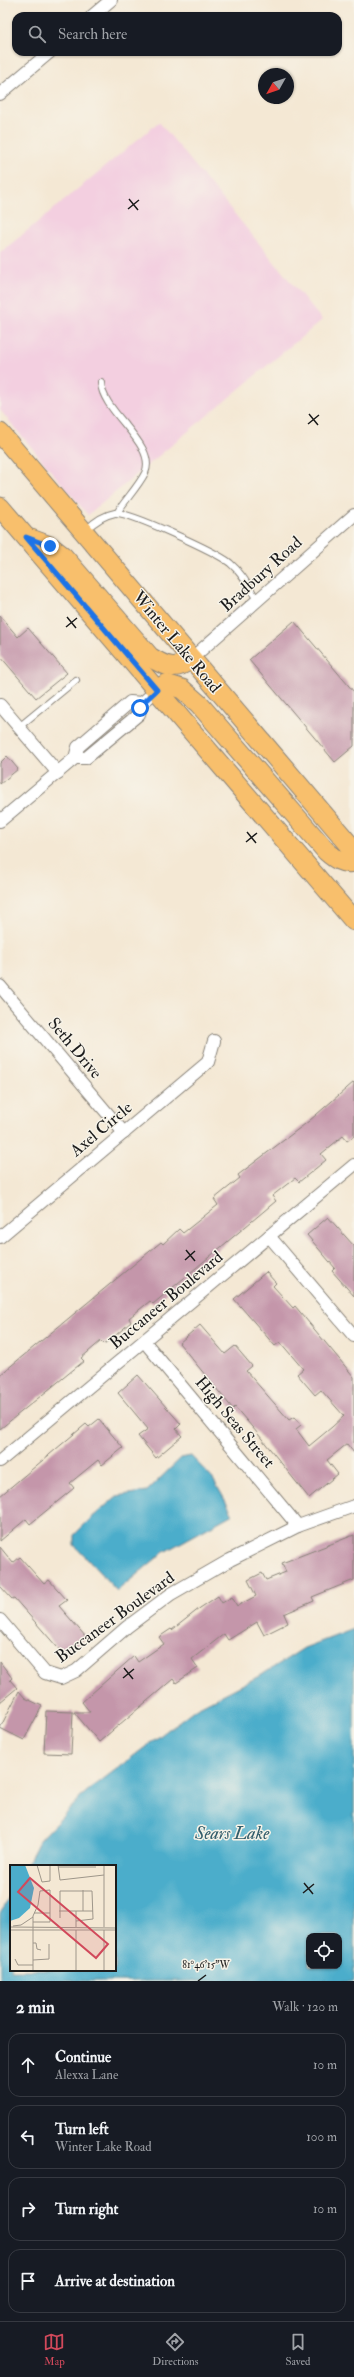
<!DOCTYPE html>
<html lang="en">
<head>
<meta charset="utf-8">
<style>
	body { margin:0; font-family:"IM FELL Double Pica",serif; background:#242831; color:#f1f3f6 }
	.controls { position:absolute; right:12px; bottom:12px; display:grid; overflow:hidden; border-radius:8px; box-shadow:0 1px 3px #0004 }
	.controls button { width:36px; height:36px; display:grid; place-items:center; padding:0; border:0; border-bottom:1px solid #363941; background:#171b24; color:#f1f3f6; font:20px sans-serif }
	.compass { position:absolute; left:258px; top:68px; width:36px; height:36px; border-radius:50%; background:#171b24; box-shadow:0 1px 3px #0004; rotate:230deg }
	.stop { position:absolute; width:12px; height:12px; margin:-9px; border:3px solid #1a73e8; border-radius:50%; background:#fff }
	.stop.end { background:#1a73e8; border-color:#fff; box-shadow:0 1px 4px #0008 }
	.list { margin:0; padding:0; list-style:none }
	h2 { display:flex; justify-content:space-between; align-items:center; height:52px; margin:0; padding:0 16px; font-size:17px }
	h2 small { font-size:13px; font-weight:400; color:#9ea1a6 }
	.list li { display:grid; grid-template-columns:26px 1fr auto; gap:12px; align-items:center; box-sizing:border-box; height:64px; margin:0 8px 8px; padding:0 8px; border:1px solid #363941; border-radius:12px }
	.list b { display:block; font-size:15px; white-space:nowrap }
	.list p { margin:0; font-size:13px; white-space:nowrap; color:#9ea1a6 }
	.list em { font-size:13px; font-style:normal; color:#9ea1a6 }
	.icon { flex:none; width:22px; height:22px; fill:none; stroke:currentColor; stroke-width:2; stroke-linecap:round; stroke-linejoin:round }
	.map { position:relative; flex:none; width:354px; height:1981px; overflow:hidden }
	.search { position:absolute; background:#171b24; box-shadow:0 1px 3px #0004; left:12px; right:12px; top:12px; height:44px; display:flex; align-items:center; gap:10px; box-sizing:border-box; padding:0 14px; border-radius:12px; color:#9ea1a6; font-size:15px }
	.sheet { height:340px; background:#171b24 }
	nav { display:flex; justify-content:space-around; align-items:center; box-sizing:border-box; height:56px; border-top:1px solid #363941; background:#171b24; font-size:11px; color:#9ea1a6 }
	nav a { display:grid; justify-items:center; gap:2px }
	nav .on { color:#d1495b }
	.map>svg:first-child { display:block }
	.built { fill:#f3cfe0 }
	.water { fill:#4cadcb; stroke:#346474; fill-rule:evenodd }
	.building { fill:#c496aa }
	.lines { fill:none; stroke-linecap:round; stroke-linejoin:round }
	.lane-casing { stroke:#888278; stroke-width:8 }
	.street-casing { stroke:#888278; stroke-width:14 }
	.primary-casing { stroke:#888278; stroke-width:21 }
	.lane { stroke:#fff; stroke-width:6 }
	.street { stroke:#fff; stroke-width:12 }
	.primary { stroke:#f8bf6c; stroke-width:19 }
	.route { stroke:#1a73e8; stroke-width:5 }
	.ticks { fill:none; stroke:#1c1c1c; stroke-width:1.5 }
	.labels { text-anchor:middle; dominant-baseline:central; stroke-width:3; stroke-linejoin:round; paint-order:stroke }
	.street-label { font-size:17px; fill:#1c1c1c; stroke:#f7f3e8 }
	.water-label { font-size:18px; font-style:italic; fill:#325d6b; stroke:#f7f3e8 }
	.inset-road { fill:none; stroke:#9e968a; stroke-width:1 }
	.view { fill:#d1495b; fill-opacity:0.15; stroke:#d1495b; stroke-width:2 }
	.inset-edge { fill:none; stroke:#1c1c1c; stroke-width:2 }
	.ticks-label { font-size:10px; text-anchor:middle; fill:#1c1c1c; stroke:#f7f3e8; stroke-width:3; stroke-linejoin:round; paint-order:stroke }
</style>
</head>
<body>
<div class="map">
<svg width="354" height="1981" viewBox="0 0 354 1981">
	<rect width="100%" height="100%" fill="#f7f3e8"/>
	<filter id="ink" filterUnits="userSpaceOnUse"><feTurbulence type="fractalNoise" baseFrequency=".025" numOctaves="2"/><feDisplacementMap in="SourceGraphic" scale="8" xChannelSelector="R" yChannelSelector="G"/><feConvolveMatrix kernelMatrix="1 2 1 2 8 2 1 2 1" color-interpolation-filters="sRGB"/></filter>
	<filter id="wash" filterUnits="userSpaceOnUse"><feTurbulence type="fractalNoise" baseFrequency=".012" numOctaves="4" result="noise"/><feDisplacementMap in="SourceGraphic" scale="16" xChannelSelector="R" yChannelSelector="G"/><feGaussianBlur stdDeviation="0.9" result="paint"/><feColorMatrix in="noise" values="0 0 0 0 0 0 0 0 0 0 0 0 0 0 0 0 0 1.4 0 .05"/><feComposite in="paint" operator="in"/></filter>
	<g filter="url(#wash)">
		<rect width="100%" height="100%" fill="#f4e8d4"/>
		<path class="built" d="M159 122 322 320 88 515 0 410V253Z"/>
		<g class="water">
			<path d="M191 1456 213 1479 233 1514 164 1552 117 1591 74 1545V1535L89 1520 117 1496 147 1491 181 1458Z"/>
			<path d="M354 1629V1981H0V1914L11 1893V1970H115V1866H26L39 1841 85 1793 195 1709 263 1674 304 1648ZM309 1936H339V1966H309Z"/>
		</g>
		<g id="blocks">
			<g class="building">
				<path d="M0 616 18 637 28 628 67 673 36 698 0 656Z"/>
				<path d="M294 621 354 692V746L335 762 249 660Z"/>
				<path d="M7 756 18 769 0 784V763Z"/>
				<path d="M354 1082V1136L347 1141 343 1136 321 1154 326 1160 299 1182 295 1178 272 1196 276 1201 153 1304 150 1301 129 1318 131 1322 116 1335 104 1344 101 1341 81 1358 84 1361 0 1429V1375L161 1242 163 1244 179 1229 183 1233 218 1205 214 1199 240 1178 238 1175 309 1121Z"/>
				<path d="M328 1217 354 1246V1296L332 1271 335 1268 307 1235Z"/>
				<path d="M266 1272 276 1283 273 1286 293 1308 295 1306 354 1377V1453L347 1444 327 1460 338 1474 309 1498 258 1434 235 1407 233 1409 179 1343 200 1325 225 1354 235 1346 252 1366 246 1371 289 1420 294 1417 301 1425 296 1429 309 1446 332 1427 344 1416 321 1390 315 1395 297 1374 303 1369 280 1342 275 1346 234 1299Z"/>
				<path d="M138 1375 181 1424 176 1429 182 1436 156 1458 138 1436 148 1429 118 1393Z"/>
				<path d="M99 1419 123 1448 102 1465 98 1460 70 1483 74 1488 30 1524 26 1519 0 1541V1496L86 1424 89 1427Z"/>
				<path d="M354 1535V1580L312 1597 314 1601 284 1614 288 1623 264 1635 257 1622 228 1640 224 1634 192 1659 198 1668 176 1683 173 1679 99 1742 74 1712H90L82 1702 134 1656 138 1662 164 1644 159 1637 171 1629 172 1630 200 1608 218 1596 222 1603 232 1597 237 1606 256 1596 248 1580 262 1573 266 1580 286 1572 282 1563Z"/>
				<path d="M0 1547 13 1563 20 1557 44 1584 49 1580 67 1600 59 1606 86 1637 65 1656 14 1598 12 1599 0 1586Z"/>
				<path d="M0 1662 12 1678 10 1680 17 1688 0 1702Z"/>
				<path d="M19 1691 25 1698 42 1706 24 1740 0 1728Z"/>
				<path d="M46 1711 73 1712 71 1754 44 1753Z"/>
			</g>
		</g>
	</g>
	<g filter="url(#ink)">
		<use href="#blocks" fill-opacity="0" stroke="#888278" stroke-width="1"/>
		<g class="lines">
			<g class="lane-casing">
				<g id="lane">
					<path d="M101 383C102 412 158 445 145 473 138 487 125 500 117 513"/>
					<path d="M86 530C94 522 104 515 115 513 130 512 216 552 230 563 242 573 249 587 257 600"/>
					<path d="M19 727 76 680"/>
				</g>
			</g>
			<g class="street-casing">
				<g id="street">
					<path d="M92 16 111 0"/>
					<path d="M0 94 50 52"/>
					<path d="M191 659 354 515"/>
					<path d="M0 705 58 773"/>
					<path d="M75 758H86L139 714 142 703 157 690"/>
					<path d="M0 821 75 758 78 747 130 702 142 703"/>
					<path d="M0 986 124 1133"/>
					<path d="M269 1236 354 1336"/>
					<path d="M0 1237 208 1062 214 1041"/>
					<path d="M144 1341 298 1526"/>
					<path d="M0 1461 354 1165"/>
					<path d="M0 1620 45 1673 61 1678 76 1671 127 1627 171 1594 230 1560 298 1526 354 1506"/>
				</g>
			</g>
			<g class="primary-casing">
				<g id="primary">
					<path d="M0 433 354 850"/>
					<path d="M0 507 354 921"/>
					<path d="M31 539 50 546 63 556 150 657C166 667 176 671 191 659"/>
					<path d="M157 690 166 684 182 689 199 704 326 851C334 858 343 865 354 862"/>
				</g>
			</g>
			<use href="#lane" class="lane"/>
			<use href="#street" class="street"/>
			<use href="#primary" class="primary"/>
		</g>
	</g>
	<g class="lines" filter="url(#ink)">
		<path class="route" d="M50 546 26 537 157 690 142 704 140 708"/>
	</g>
	<path class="ticks" d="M129 199 138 210M128 209 139 200M309 414 318 425M308 424 319 415M67 617 76 628M66 627 77 618M247 832 256 843M246 842 257 833M186 1250 195 1261M185 1260 195 1251M124 1668 133 1679M123 1678 134 1669M304 1883 313 1894M303 1893 314 1884M198 1981 206 1975"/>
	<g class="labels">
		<g class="street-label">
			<text transform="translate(261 574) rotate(-42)">Bradbury Road</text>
			<text transform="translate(177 642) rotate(50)">Winter Lake Road</text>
			<text transform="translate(75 1048) rotate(50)">Seth Drive</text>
			<text transform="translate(101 1129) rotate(-40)">Axel Circle</text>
			<text transform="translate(166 1300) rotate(-40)">Buccaneer Boulevard</text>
			<text transform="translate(235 1422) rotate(50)">High Seas Street</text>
			<text transform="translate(115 1617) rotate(-36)">Buccaneer Boulevard</text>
		</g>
		<g class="water-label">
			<text x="232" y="1833">Sears Lake</text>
		</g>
	</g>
	<g transform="translate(10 1865)">
		<rect width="106" height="106" fill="#f4e8d4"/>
		<path d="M0 0H15L24 23 20 43 9 53 0 56Z" fill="#4cadcb"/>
		<path class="inset-road" d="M27 0 32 17 40 16V0M48 0 50 15 94 10M94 0V62M48 2H86M73 25V46M49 46H83M24 48H40M50 53V26H82L83 54 66 56M23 57H40V25L30 26 28 40 23 51V106M3 61 11 60 23 52M0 62 106 63M66 62V46M0 65H106M66 65V106M94 65V106M23 78H26L27 84 31 85M5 94 8 100H23M23 95 39 94V79"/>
		<path class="view" d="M20 13 98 79 86 93 8 27Z"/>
		<rect width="106" height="106" class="inset-edge"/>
	</g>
	<g class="ticks-label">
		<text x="206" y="1968">81°46'15"W</text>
	</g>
</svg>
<div class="controls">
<button><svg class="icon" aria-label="locate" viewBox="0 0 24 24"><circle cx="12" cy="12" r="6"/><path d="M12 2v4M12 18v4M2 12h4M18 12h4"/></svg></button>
</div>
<svg class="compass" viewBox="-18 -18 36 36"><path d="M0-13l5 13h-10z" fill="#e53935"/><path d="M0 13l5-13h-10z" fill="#9ea1a6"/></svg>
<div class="stop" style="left:140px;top:708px"></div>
<div class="stop end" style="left:50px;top:546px"></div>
<div class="search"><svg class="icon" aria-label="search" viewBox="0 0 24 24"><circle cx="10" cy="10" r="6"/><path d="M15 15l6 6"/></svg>Search here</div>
</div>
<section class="sheet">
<h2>2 min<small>Walk · 120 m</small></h2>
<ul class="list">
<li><svg class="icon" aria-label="ahead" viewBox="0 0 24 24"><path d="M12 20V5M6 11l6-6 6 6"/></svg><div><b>Continue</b><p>Alexxa Lane</p></div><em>10 m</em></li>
<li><svg class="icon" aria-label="left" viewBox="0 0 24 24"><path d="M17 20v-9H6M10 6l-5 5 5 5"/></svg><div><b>Turn left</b><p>Winter Lake Road</p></div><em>100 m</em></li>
<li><svg class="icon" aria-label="right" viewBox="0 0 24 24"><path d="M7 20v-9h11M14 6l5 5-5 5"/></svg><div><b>Turn right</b></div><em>10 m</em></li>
<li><svg class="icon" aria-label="arrive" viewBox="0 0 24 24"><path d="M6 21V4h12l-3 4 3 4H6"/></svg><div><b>Arrive at destination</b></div></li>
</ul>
</section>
<nav>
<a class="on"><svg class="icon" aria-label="map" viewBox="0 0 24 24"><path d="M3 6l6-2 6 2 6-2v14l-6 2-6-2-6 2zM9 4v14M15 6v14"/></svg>Map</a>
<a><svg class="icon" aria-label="directions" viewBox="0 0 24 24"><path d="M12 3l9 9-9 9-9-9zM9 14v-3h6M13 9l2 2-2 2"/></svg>Directions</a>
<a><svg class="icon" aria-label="saved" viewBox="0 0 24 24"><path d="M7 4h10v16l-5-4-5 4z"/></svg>Saved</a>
</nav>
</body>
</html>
